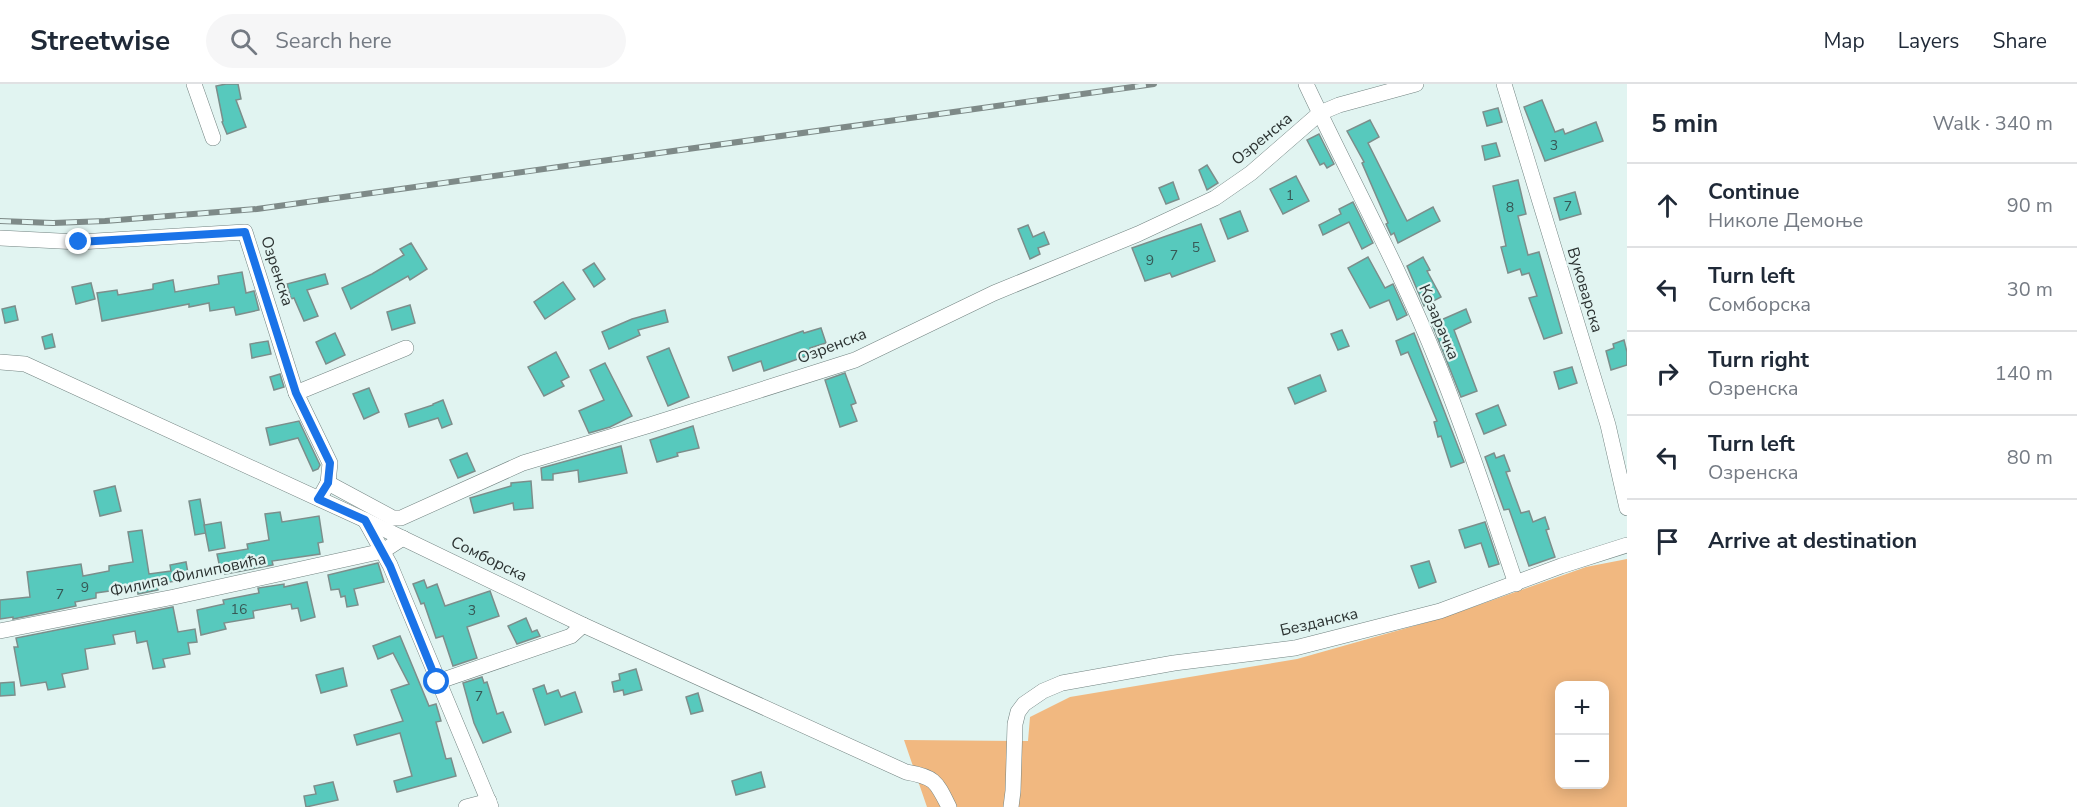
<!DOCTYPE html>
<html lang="en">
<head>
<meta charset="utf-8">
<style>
	body { margin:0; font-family:"Nunito Sans",sans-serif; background:#f6f6f7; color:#1f2937 }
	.controls { position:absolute; right:18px; bottom:18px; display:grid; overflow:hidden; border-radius:12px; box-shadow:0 3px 15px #0003 }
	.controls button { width:54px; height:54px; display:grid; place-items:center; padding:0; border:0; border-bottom:2px solid #e0e1e3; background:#fff; color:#1f2937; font:30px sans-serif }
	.stop { position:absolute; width:18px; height:18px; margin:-14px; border:4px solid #1a73e8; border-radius:50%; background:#fff }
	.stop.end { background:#1a73e8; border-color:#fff; box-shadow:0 2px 6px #0008 }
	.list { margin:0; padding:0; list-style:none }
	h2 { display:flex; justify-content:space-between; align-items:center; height:78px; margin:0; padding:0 24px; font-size:26px }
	h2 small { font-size:20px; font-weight:400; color:#747a83 }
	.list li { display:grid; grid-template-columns:39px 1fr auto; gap:18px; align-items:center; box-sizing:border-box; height:84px; padding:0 24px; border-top:2px solid #e0e1e3 }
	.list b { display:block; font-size:22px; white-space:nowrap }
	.list p { margin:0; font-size:20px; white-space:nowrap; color:#747a83 }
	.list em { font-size:20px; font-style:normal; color:#747a83 }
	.icon { flex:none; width:33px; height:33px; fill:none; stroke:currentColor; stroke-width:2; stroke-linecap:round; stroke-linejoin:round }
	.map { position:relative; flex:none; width:1627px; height:723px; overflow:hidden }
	header { display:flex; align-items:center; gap:36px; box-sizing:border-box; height:84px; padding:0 30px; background:#fff; border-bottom:2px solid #e0e1e3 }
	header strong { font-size:28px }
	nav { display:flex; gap:33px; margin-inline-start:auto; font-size:21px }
	.search { width:420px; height:54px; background:#f6f6f7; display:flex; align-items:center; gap:15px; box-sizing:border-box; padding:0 21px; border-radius:33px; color:#747a83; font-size:22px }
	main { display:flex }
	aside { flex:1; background:#fff }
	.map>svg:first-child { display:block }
	.green { fill:#f1b880; fill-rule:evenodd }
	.building { fill:#57c9bd; stroke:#7c8e8b; stroke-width:1.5 }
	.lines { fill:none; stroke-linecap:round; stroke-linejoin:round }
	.street-casing { stroke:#728381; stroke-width:16 }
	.street { stroke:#fff; stroke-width:15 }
	.rail-casing { stroke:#7e8a88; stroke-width:6 }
	.rail { stroke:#e1f4f1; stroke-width:4; stroke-dasharray:11; stroke-linecap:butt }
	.route { stroke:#1a73e8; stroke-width:8 }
	.labels { text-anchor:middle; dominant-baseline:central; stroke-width:4.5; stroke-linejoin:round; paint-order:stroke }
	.number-label { font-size:14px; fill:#375855 }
	.street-label { font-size:16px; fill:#2c3332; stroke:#e1f4f1 }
</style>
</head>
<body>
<header>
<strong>Streetwise</strong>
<div class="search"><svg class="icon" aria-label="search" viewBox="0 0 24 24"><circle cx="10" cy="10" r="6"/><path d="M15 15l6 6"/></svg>Search here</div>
<nav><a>Map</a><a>Layers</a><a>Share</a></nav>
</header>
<main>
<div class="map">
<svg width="1627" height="723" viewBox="0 0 1627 723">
	<rect width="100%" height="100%" fill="#e1f4f1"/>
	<path class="green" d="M1627 475V723H927L904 656 1028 657 1030 633 1070 613 1297 575 1442 534 1586 483ZM1560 602H1604V700H1560Z"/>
	<g class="building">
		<path d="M226 0H238L241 15 236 16 246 43 227 50 222 38 223 37 216 2Z"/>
		<path d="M1542 16 1555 48 1563 45 1565 50 1596 38 1603 57 1545 77 1524 23Z"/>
		<path d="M1498 24 1502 38 1487 42 1483 28Z"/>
		<path d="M1370 36 1379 53 1368 59 1407 137 1433 123 1440 137 1398 159 1394 149 1391 151 1386 140 1388 139 1362 79 1364 78 1347 47Z"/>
		<path d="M1319 50 1334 80 1327 84 1324 79 1320 81 1307 56Z"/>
		<path d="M1496 59 1500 72 1485 76 1482 62Z"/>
		<path d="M1207 81 1218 99 1207 106 1199 86Z"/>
		<path d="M1296 92 1309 117 1283 130 1270 105Z"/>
		<path d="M1518 96 1526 130 1518 132 1528 171 1539 168 1562 249 1544 255 1529 214 1537 212 1529 189 1522 191 1520 185 1508 189 1501 163 1506 162 1493 102Z"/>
		<path d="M1173 98 1179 115 1166 120 1159 104Z"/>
		<path d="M1575 108 1581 130 1560 136 1554 114Z"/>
		<path d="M1353 118 1373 159 1362 165 1349 138 1323 151 1319 141 1341 130 1339 125Z"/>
		<path d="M1240 127 1248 147 1228 155 1220 135Z"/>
		<path d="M1201 140 1215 177 1172 193 1170 189 1145 197 1132 164Z"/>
		<path d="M1028 141 1033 153 1044 148 1049 160 1038 164 1040 170 1030 175 1018 145Z"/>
		<path d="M411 159 427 185 410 196 408 192 351 225 342 204 372 190 404 171 400 165Z"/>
		<path d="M1368 173 1385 204 1393 200 1407 231 1397 236 1389 216 1370 224 1348 184Z"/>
		<path d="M1423 173 1430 186 1427 187 1441 213 1424 222 1407 182Z"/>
		<path d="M594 179 605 195 594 203 583 186Z"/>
		<path d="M242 188 246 209 254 207 259 226 236 231 234 223 210 227 209 219 189 223V220L102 237 97 209 117 206 118 211 153 205V200L173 196 175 208 219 200 218 192Z"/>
		<path d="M325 190 328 200 307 206 318 232 304 237 294 214 291 215 287 200Z"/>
		<path d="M563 198 575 215 545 235 534 218Z"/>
		<path d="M91 199 95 215 76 220 72 203Z"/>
		<path d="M410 221 415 239 392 246 387 228Z"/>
		<path d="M15 222 18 236 5 239 2 225Z"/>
		<path d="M1466 225 1471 238 1454 246 1477 307 1461 313 1432 240Z"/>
		<path d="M665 226 668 238 638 246 640 251 609 265 602 248 632 235Z"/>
		<path d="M821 244 826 259 810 264 812 270 764 287 761 277 733 287 728 273 803 247 804 249Z"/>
		<path d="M1342 246 1349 262 1338 266 1331 250Z"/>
		<path d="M335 249 345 271 326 280 316 258Z"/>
		<path d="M1414 249 1464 378 1451 383 1441 352 1438 353 1434 338 1437 337 1408 268 1401 271 1396 257Z"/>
		<path d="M52 250 55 263 45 265 42 253Z"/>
		<path d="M1624 256 1627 268V281L1611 286 1606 267 1614 264 1613 260Z"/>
		<path d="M268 257 271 270 252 274 250 260Z"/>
		<path d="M669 264 689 313 668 322 647 273Z"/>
		<path d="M556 268 569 293 561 297 564 302 544 312 528 283Z"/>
		<path d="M605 279 632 332 610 343 589 349 579 327 604 316 590 286Z"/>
		<path d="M1572 283 1577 299 1559 305 1554 288Z"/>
		<path d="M845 289 856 319 851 321 857 337 840 343 825 296Z"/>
		<path d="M280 290 284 303 274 306 270 293Z"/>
		<path d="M1320 291 1326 307 1295 320 1288 304Z"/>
		<path d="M369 304 379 328 364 335 353 310Z"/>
		<path d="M443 316 452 340 442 344 438 334 409 343 405 330 433 321V320Z"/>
		<path d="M1498 321 1506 341 1484 350 1476 330Z"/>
		<path d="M299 337 320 381 318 385 313 387 298 354 270 361 266 344Z"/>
		<path d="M693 342 699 364 677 369 678 372 657 378 650 356Z"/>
		<path d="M621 362 627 389 579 398 578 386 553 390V396H542L541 384Z"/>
		<path d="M467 369 475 387 458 394 450 376Z"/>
		<path d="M1494 369 1496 374 1504 371 1510 387 1506 388 1521 429 1529 427 1533 438 1545 433 1549 445 1546 446 1555 473 1529 482 1509 425 1504 426 1485 373Z"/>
		<path d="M531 397 533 424 514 426 513 419 474 429 470 414 511 402V399Z"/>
		<path d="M115 402 121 427 100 432 94 407Z"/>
		<path d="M200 415 206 449 195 451 189 417Z"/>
		<path d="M280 428 282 438 319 432 323 458 318 459 320 470 272 477 273 481 225 490 224 483 220 484 217 470 248 465 247 460 269 456 265 430Z"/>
		<path d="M221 438 225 464 209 467 204 441Z"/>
		<path d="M1485 438 1499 480 1489 483 1481 459 1465 464 1459 446Z"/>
		<path d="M142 446 149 490 171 487 170 481 186 478 189 495 157 500 158 506 138 510 137 503 96 509V514L75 518 76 522 13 535V533L0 535V516L30 513 27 488 81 480 83 492 109 487V482L133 478 128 448Z"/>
		<path d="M1429 477 1436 498 1419 504 1411 482Z"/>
		<path d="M378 479 384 498 354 505 358 521 347 523 345 512 341 513 339 505 331 506 328 491Z"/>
		<path d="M424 496 427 504 437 500 445 522 490 507 499 532 467 543 477 574 453 582 443 552 436 554 424 519 421 520 413 500Z"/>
		<path d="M307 498 315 533 301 537 298 524 292 525 291 520 253 527 254 534 224 539 226 545 201 551 197 526 224 520 223 516 259 509 258 504 284 500V503Z"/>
		<path d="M173 523 178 548 195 545 197 558 188 559 190 570 163 575 165 583 153 585 147 557 137 559 135 547 113 551 115 560 85 565 88 585 62 590 65 603 48 606 46 598 21 602 14 563H18L16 554Z"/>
		<path d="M526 534 532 548 537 546 540 552 517 560 508 542Z"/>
		<path d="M400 552 429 622 436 620 441 637 436 638 446 675 451 674 456 692 397 708 394 697 412 692 400 649 357 661 354 651 403 637 391 606 409 600 393 569 378 575 373 562Z"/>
		<path d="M343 584 347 602 321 609 316 591Z"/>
		<path d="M636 585 642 606 624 611 623 606 614 608 612 598 620 596 619 590Z"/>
		<path d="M482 593 484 599 487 598 497 630 503 628 511 648 483 659 474 639 463 599Z"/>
		<path d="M14 598 15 611 0 612V599Z"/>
		<path d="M544 601 547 610 558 606 561 613 575 608 582 628 545 641 533 605Z"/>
		<path d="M698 609 703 627 691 630 686 613Z"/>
		<path d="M761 688 765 703 736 711 732 697Z"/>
		<path d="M333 698 338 716 306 723 304 712 316 710 314 702Z"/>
	</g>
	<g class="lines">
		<g class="street-casing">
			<g id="street">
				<path d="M194 0 213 54"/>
				<path d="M1306 0C1350 94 1400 184 1438 280 1467 352 1491 426 1516 500"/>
				<path d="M1504 0 1608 341 1627 424"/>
				<path d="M0 154 79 158 245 148 296 309 330 379 328 399 323 408"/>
				<path d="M0 278 25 280 365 436 583 541 906 688C935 693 936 697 949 723"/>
				<path d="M296 309 406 264"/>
				<path d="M328 399 393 434H401L523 379 650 341 855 276 994 209 1138 150 1215 114 1251 89 1320 29 1339 21 1416 0"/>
				<path d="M365 436 390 481 491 723"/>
				<path d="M0 547 174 513 383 467 403 454"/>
				<path d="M437 598 571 552 583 541"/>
				<path d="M466 723 489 717"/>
				<path d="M1011 723 1013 707 1015 640 1018 628 1024 620 1043 607 1062 599 1174 579 1295 564 1440 527 1561 482 1627 461"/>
			</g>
		</g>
		<use href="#street" class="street"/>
		<g class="rail-casing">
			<path id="rail" d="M0 137 53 139 105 137 257 125 1154 0"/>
		</g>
		<use href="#rail" class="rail"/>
	</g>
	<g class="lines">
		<path class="route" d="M79 158 245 148 296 309 330 379 328 399 318 415 365 436 390 482 437 598"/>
	</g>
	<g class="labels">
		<g class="number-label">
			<text x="1554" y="61">3</text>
			<text x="1290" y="111">1</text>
			<text x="1568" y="122">7</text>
			<text x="1510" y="123">8</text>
			<text x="1196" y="163">5</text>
			<text x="1174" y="171">7</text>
			<text x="1150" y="176">9</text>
			<text x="85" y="503">9</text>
			<text x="60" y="510">7</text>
			<text x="239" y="525">16</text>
			<text x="472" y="526">3</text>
			<text x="479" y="612">7</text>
		</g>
		<g class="street-label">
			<text transform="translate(1262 55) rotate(-39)">Озренска</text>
			<text transform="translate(277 187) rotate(72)">Озренска</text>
			<text transform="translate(1585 206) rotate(73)">Вуковарска</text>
			<text transform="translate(1439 238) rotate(67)">Козарачка</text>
			<text transform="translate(832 262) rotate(-21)">Озренска</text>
			<text transform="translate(489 475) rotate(26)">Сомборска</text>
			<text transform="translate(188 491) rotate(-12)">Филипа Филиповића</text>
			<text transform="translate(1319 538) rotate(-13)">Безданска</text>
		</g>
	</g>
</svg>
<div class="controls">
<button>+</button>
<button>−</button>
</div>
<div class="stop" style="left:437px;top:598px"></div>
<div class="stop end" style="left:79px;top:158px"></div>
</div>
<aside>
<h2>5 min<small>Walk · 340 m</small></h2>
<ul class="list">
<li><svg class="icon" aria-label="ahead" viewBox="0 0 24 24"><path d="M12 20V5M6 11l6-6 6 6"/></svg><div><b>Continue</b><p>Николе Демоње</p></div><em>90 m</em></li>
<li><svg class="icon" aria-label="left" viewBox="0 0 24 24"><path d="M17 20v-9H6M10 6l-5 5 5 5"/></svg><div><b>Turn left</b><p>Сомборска</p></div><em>30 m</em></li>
<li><svg class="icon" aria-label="right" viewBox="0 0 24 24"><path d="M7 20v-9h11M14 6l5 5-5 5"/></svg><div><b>Turn right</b><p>Озренска</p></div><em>140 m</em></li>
<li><svg class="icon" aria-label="left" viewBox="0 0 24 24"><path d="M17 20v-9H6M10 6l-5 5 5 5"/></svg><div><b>Turn left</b><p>Озренска</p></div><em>80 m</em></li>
<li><svg class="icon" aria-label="arrive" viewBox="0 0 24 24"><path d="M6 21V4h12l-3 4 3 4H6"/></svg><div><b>Arrive at destination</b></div></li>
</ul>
</aside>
</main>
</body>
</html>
